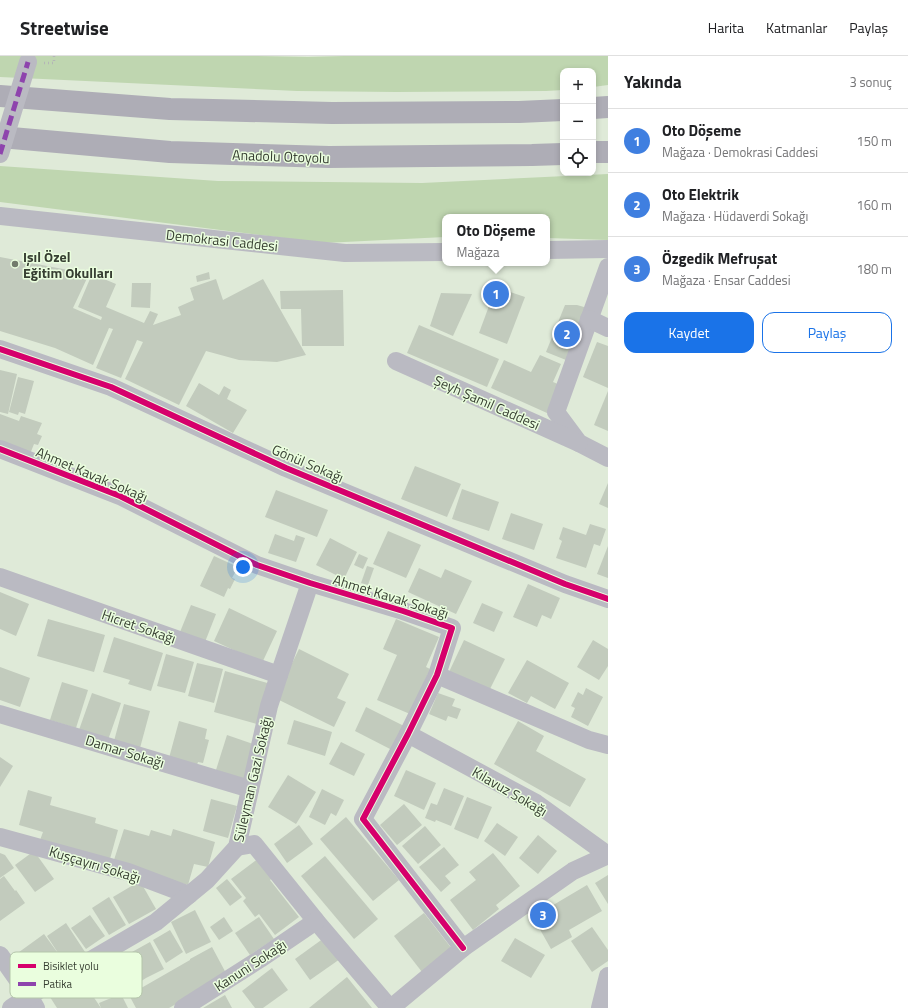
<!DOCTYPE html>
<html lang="tr">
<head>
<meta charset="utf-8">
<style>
	body { margin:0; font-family:"Titillium Web",sans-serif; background:#f2f2f2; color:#202124 }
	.controls { position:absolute; right:12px; top:12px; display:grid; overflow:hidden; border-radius:8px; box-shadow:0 2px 6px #0003 }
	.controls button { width:36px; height:36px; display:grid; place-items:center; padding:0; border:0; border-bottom:1px solid #e0e0e0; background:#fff; color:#202124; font:20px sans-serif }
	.you { position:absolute; left:243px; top:511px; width:14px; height:14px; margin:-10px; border:3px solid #fff; border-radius:50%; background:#1a73e8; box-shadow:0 0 0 6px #1a73e833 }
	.badge { display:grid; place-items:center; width:26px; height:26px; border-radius:50%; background:#1a73e8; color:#fff; font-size:13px; font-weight:700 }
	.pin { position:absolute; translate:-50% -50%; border:2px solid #fff; box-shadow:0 1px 4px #0006 }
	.popup { position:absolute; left:442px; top:158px; width:108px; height:52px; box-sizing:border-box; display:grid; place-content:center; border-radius:8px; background:#fff; filter:drop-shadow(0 1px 3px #0005); font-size:13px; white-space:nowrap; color:#757577 }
	.popup b { font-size:15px; color:#202124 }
	.popup::after { content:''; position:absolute; left:50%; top:100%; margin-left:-8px; border:8px solid transparent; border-top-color:#fff }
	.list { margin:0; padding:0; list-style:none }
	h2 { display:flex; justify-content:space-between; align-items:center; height:52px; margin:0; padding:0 16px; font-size:17px }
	h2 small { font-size:13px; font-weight:400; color:#757577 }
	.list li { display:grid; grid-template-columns:26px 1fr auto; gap:12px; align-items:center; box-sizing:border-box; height:64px; padding:0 16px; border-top:1px solid #e0e0e0 }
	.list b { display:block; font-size:15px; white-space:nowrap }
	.list p { margin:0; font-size:13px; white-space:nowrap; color:#757577 }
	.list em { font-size:13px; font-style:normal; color:#757577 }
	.actions { display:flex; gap:8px; padding:12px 16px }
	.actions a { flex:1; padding:9px 0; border:1px solid #1a73e8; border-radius:12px; text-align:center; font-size:14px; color:#1a73e8 }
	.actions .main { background:#1a73e8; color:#fff }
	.icon { flex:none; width:22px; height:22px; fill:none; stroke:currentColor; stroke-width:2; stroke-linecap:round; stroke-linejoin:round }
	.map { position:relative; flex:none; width:608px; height:952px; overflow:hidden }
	header { display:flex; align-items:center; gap:24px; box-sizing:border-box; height:56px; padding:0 20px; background:#fff; border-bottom:1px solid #e0e0e0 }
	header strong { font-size:19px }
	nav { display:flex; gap:22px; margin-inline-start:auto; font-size:14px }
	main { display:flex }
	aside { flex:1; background:#fff }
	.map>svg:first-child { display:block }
	.grass { fill:#bfd6b0 }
	.building { fill:#c2cbbd }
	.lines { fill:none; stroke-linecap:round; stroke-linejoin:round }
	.path { stroke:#b4b5b7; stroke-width:2.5; stroke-dasharray:1 3; stroke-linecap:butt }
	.minor { stroke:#babac2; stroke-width:18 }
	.highway { stroke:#aeadb6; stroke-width:22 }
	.minor-bridge { stroke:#babac2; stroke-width:18 }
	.quiet { stroke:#8e44ad; stroke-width:5; stroke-dasharray:10 5; stroke-linecap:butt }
	.cycleway-casing { stroke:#eafede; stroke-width:8 }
	.cycleway { stroke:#d6006c; stroke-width:6 }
	.poi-dot { fill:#727b6c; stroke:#eafede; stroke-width:1.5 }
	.labels { text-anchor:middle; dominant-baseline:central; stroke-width:3; stroke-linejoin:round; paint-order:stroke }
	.street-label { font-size:14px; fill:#373f32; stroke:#eafede }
	.poi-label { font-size:14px; font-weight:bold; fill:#373f32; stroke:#eafede; text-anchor:start }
	.key { fill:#eafede; stroke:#b4c5aa; stroke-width:1 }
	.key-label { font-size:11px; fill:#373f32 }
</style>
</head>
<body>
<header>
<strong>Streetwise</strong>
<nav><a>Harita</a><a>Katmanlar</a><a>Paylaş</a></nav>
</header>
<main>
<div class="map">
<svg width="608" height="952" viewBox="0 0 608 952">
	<rect width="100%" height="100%" fill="#dfead8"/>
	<g class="grass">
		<path d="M0 0H257L308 1 344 0H608V29L593 31V15H563V34L546 35 396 36 297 35 0 21Z"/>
		<path d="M0 110 218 125 422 127 608 118V184L547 182V161H445V181L324 187 0 146Z"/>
	</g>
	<g class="building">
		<path d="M0 201 89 218 73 252 101 264 102 261 78 251 92 218 116 228 106 251 144 267 150 255 158 258 153 269 181 259 178 251 194 244 190 232 216 223 223 244 263 223 306 299 277 306 239 304 206 295 179 349 125 323 143 286 137 284 121 322 96 312 113 273 109 272 93 309 55 292 0 275Z"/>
		<path d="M209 216 210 223 197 226 196 220Z"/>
		<path d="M132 227H151L150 252 131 251Z"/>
		<path d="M496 231 525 241 507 288 479 277Z"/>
		<path d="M343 234 344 290H302L301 253H281L280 235Z"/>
		<path d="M441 237 472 238 453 280 430 270Z"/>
		<path d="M565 249H577L584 251 585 257 571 306 546 296Z"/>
		<path d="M419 269 499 303 487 331 407 297Z"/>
		<path d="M597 286 608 290V332L583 321Z"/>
		<path d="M540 299 561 308 553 326 560 329 547 357 491 332 504 304 531 316Z"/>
		<path d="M0 314 17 318 8 358 0 356Z"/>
		<path d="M18 321 34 325 25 358 19 356 18 359 9 356Z"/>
		<path d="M199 327 219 339 224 330 231 334 227 343 247 354 233 377 186 350Z"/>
		<path d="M608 335V375L594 369Z"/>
		<path d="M0 358 19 365 21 360 42 367 37 378 42 380 38 389 34 388 30 398 0 387Z"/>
		<path d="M415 410 461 428 447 461 401 443Z"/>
		<path d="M608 427V452L599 448Z"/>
		<path d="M462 433 499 446 489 475 452 463Z"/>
		<path d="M276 434 328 454 317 481 265 461Z"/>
		<path d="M511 457 543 468 534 494 502 483Z"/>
		<path d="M590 468 606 473 600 490 594 488 586 512 556 502 562 485 559 483 563 471 586 479Z"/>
		<path d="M388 475 421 489 406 522 373 508Z"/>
		<path d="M275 478 294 485 296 479 305 482 296 506 268 497Z"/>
		<path d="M330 482 357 496 344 523 316 509Z"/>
		<path d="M608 490V522L597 518Z"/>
		<path d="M359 498 368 502 363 513 354 509Z"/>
		<path d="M214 500 238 511 232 522 235 523 230 533 228 532 224 541 200 530Z"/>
		<path d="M367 510 374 512 368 529 361 527Z"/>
		<path d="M419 512 441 522 445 513 472 525 456 558 408 536Z"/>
		<path d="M528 528 560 542 551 563 542 559 537 571 513 561Z"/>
		<path d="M0 536 29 548 16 580 0 573Z"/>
		<path d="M482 547 503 556 494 576 473 567Z"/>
		<path d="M191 549 216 558 205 586 180 576Z"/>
		<path d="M229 552 277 575 262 607 214 585Z"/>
		<path d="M48 563 105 579 94 616 37 600Z"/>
		<path d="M396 563 439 581 426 611 430 613 410 658 377 644 397 599 383 593Z"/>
		<path d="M114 581 163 597 151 635 128 628 130 624 103 616Z"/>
		<path d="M464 584 505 603 489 635 449 616Z"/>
		<path d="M593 584 608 593V610L599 624 577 611Z"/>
		<path d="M299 593 349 618 337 642 346 646 334 671 275 642Z"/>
		<path d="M166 598 194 606 185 637 157 630Z"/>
		<path d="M527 604 569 627 555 653 531 640 527 647 508 637Z"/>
		<path d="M197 607 223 613 214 647 188 640Z"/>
		<path d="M0 611 30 622 20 651 0 644Z"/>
		<path d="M225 615 271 628 260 669 214 656Z"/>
		<path d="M62 626 88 634 76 672 50 664Z"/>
		<path d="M586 632 603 641 588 670 571 661 575 652 571 650 578 636 583 639Z"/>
		<path d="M92 637 121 647 108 684 79 674Z"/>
		<path d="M438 637 455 643 452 650 461 653 457 663 448 660 446 665 429 658Z"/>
		<path d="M124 648 150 655 140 692 114 685Z"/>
		<path d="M366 651 404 670 392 694 355 675Z"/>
		<path d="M294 664 332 676 325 700 287 688Z"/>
		<path d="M179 665 207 673 205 683 209 684 203 707 198 706 197 709 169 702Z"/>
		<path d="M518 665 544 680 536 695 586 723 570 751 494 708Z"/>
		<path d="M227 679 256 689 245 724 216 714Z"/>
		<path d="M341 686 365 698 354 720 329 708Z"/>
		<path d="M0 701 13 710 0 731Z"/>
		<path d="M406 714 436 727 424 754 394 740Z"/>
		<path d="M288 719 316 736 296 768 268 751Z"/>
		<path d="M444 732 464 740 451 770 436 764 435 766 425 762 431 747 437 749Z"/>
		<path d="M322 733 344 744 336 760 331 757 325 769 309 761Z"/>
		<path d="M28 734 52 741 50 749 96 762 95 767 118 774 110 803 39 787 43 776 19 769Z"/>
		<path d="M467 741 492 751 478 783 454 773Z"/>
		<path d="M211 743 237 750 228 782 203 775Z"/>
		<path d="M404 748 422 769 397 789 380 769Z"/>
		<path d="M346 761 399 824 373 845 320 783Z"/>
		<path d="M497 767 518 781 505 800 484 785Z"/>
		<path d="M299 769 313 788 287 807 274 788Z"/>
		<path d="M425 770 441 789 418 808 402 790Z"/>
		<path d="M124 773 149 780 151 774 171 780 173 773 215 786 208 811 194 808 188 829 113 807Z"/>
		<path d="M538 779 557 795 538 818 519 802Z"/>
		<path d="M444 791 459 809 445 820 451 827 441 836 419 811Z"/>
		<path d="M34 795 54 823 35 836 15 809Z"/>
		<path d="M0 797 5 799 14 812 0 822Z"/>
		<path d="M493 797 520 830 496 849 499 853 473 874 450 844 476 824 469 816Z"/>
		<path d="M325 800 378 863 354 883 301 820Z"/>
		<path d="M259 802 273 821 270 824 299 861 275 879 259 858 255 861 243 845 246 842 231 823Z"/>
		<path d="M608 819V848L595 827Z"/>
		<path d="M4 820 15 835 16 834 25 847 0 865V823Z"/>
		<path d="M227 823 242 841 230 850 216 832Z"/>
		<path d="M140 825 156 853 129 868 113 841Z"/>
		<path d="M587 829 602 855 569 874 572 881 551 893 533 861Z"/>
		<path d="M109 841 126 869 109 879 92 852Z"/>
		<path d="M195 854 211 886 186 898 171 866Z"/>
		<path d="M424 857 452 893 422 916 394 880Z"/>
		<path d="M90 859 105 880 86 893 71 872Z"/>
		<path d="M224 861 233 875 219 884 210 871Z"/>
		<path d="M259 861 274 883 250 899 235 877Z"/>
		<path d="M66 867 85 896 35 929 15 899 44 878 60 900 47 880Z"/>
		<path d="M592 871 608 894V905L592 916 571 885Z"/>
		<path d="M170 874 183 896 166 907 153 884Z"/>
		<path d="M324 882 340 903 310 924 295 903Z"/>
		<path d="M515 882 545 899 531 922 501 905Z"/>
		<path d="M150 886 164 913 146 922 123 937 107 911 132 896Z"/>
		<path d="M212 891 227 919 169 952H136L129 939 190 904V903Z"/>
		<path d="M272 912 288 934 263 952H255L242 935Z"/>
		<path d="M80 921 101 952H57L50 941Z"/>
		<path d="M347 921 372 952H309Z"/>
		<path d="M121 938 128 952H101L99 947Z"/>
		<path d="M225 939 232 952H203Z"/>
	</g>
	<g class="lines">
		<path class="path" d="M44 7H54V0"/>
		<g class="minor">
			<path d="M0 160 345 197 445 196"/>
			<path d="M547 194 608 193"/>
			<path d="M608 211 556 356 579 387 608 402"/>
			<path d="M589 263 608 272"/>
			<path d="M0 293 111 331 286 412 565 528 608 543"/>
			<path d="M396 305 579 387"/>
			<path d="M0 393 120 440 257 509 310 527 403 555 452 572 437 619 408 678 363 763 463 892"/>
			<path d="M0 521 279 619"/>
			<path d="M437 619 589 684 608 689"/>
			<path d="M0 658 250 733"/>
			<path d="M408 678 536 747 608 799"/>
			<path d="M0 781 128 816 189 839"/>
			<path d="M237 791 254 788 316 865 390 952"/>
			<path d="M0 899 29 940 36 952"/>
			<path d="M11 952 29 940 156 866 207 824 237 791 269 650 279 619 310 527"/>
			<path d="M183 952 260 903 316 865"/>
			<path d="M391 952 463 892 573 815 608 799"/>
			<path d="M600 952 608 920"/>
		</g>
		<g class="highway">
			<path d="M0 40 170 53 332 57 519 56 563 54"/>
			<path d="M593 52 608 51"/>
			<path d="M0 81 170 96 329 101 532 99 563 98"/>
			<path d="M593 96H608"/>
		</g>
		<path class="minor-bridge" d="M0 98 28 6"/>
		<path class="quiet" d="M0 98 28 6"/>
		<g class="cycleway-casing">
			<g id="cycleway">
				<path d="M0 293 111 331 286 412 565 528 608 543"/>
				<path d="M0 393 120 440 257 509 310 527 403 555 452 572 437 619 408 678 363 763 463 892"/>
			</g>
		</g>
		<use href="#cycleway" class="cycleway"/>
	</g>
	<circle class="poi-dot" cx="15" cy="208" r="4"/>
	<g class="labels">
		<g class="street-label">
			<text transform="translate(281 100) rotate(2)">Anadolu Otoyolu</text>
			<text transform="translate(222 184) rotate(6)">Demokrasi Caddesi</text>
			<text transform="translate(487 346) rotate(24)">Şeyh Şamil Caddesi</text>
			<text transform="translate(308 407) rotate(23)">Gönül Sokağı</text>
			<text transform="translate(92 418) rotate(23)">Ahmet Kavak Sokağı</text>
			<text transform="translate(391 540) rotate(17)">Ahmet Kavak Sokağı</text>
			<text transform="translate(139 570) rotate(19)">Hicret Sokağı</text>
			<text transform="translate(125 695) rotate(17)">Damar Sokağı</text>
			<text transform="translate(252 723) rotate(-77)">Süleyman Gazi Sokağı</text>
			<text transform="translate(510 735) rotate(30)">Kılavuz Sokağı</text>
			<text transform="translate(95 808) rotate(17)">Kuşçayırı Sokağı</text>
			<text transform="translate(250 909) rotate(-33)">Kanuni Sokağı</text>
		</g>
		<g class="poi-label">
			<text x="23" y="200">Işıl Özel<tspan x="23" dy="16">Eğitim Okulları</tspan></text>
		</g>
	</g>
	<rect x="10" y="896" width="132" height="46" rx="6" class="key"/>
	<rect x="18" y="908" width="18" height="4" fill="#d6006c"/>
	<rect x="18" y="926" width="18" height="4" fill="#8e44ad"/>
	<g class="key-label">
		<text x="43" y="914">Bisiklet yolu</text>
		<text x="43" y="932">Patika</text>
	</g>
</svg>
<div class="controls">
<button>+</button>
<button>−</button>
<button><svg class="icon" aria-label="locate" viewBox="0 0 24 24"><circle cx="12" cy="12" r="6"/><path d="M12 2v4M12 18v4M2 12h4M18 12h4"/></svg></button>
</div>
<div class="you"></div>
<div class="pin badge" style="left:496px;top:238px;background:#3f7fe0">1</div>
<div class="popup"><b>Oto Döşeme</b>Mağaza</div>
<div class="pin badge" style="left:567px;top:278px;background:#3f7fe0">2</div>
<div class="pin badge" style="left:543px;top:859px;background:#3f7fe0">3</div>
</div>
<aside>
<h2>Yakında<small>3 sonuç</small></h2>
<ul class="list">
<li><span class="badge" style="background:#3f7fe0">1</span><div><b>Oto Döşeme</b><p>Mağaza · Demokrasi Caddesi</p></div><em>150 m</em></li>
<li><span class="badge" style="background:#3f7fe0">2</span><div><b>Oto Elektrik</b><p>Mağaza · Hüdaverdi Sokağı</p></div><em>160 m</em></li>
<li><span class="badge" style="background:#3f7fe0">3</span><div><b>Özgedik Mefruşat</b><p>Mağaza · Ensar Caddesi</p></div><em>180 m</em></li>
</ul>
<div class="actions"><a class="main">Kaydet</a><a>Paylaş</a></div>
</aside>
</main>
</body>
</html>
